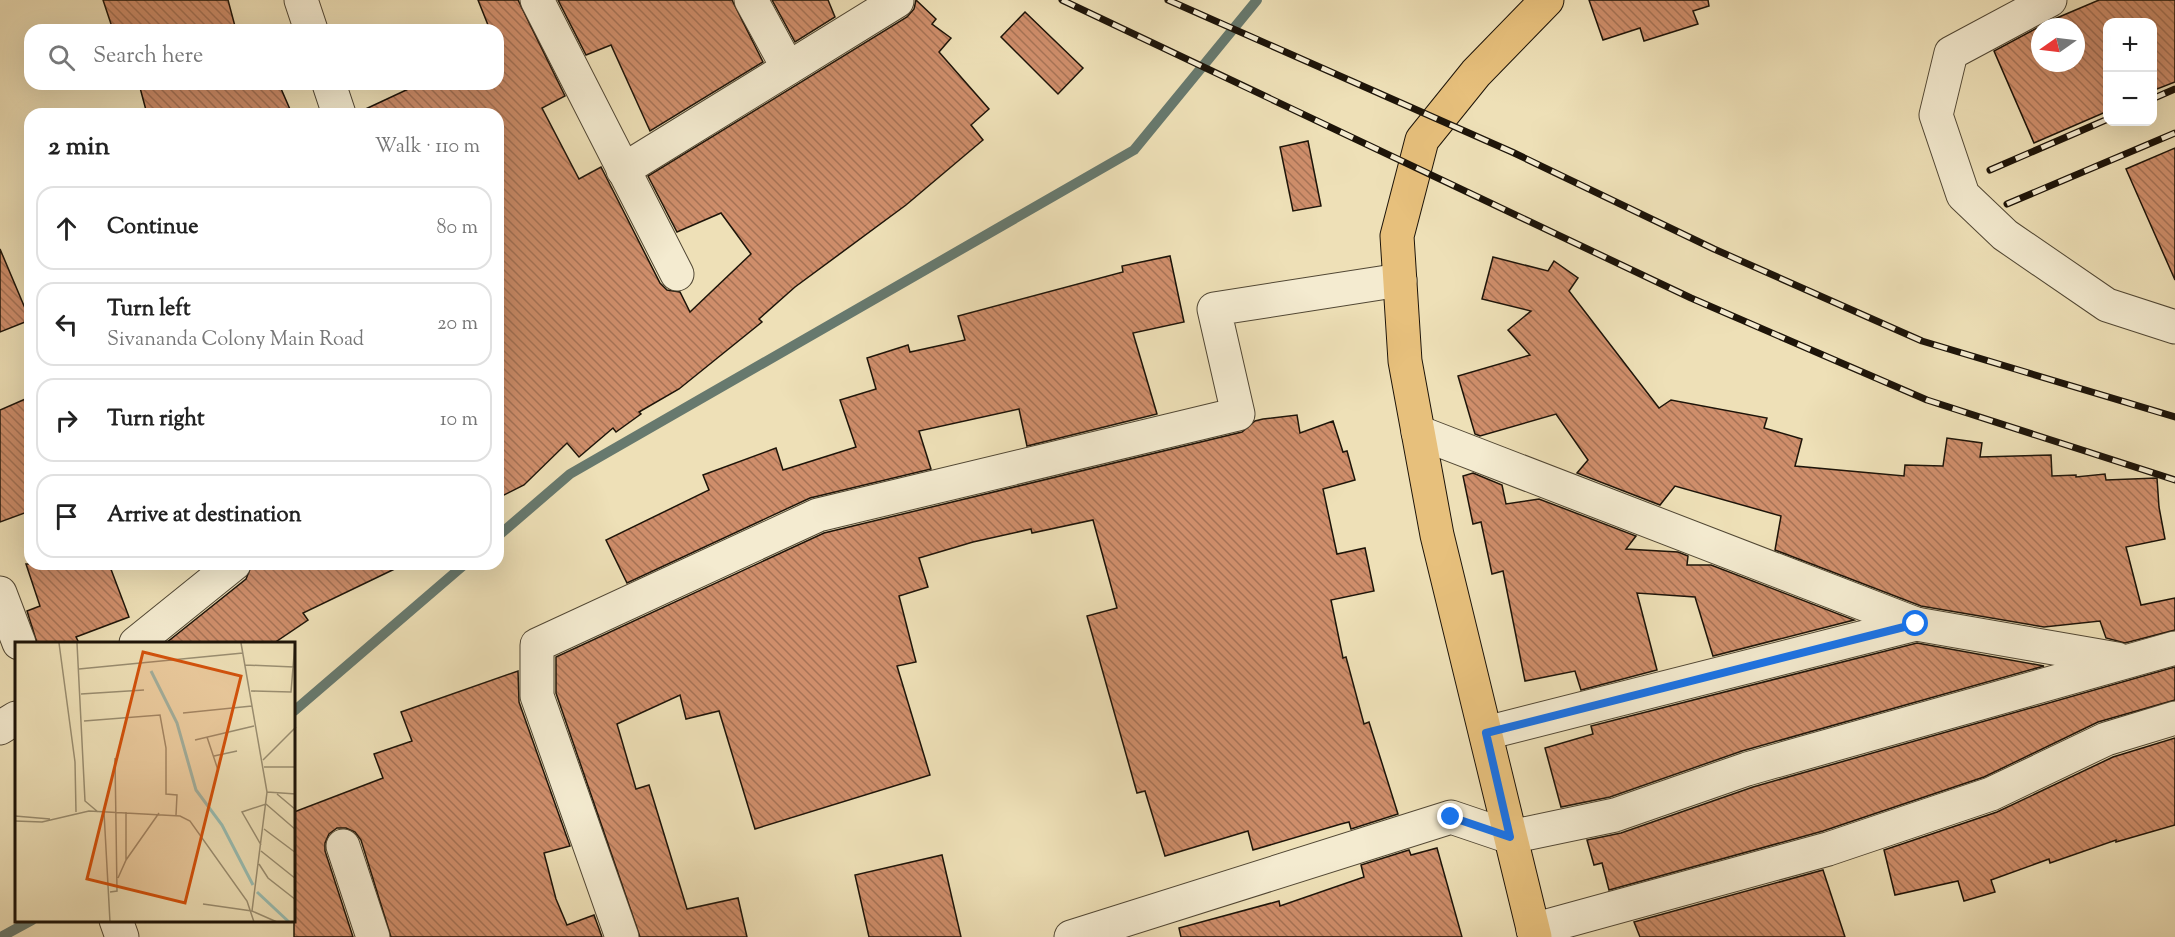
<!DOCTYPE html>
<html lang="en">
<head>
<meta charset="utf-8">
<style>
	body { margin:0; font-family:"Sorts Mill Goudy",serif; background:#f6f6f6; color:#222 }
	.controls { position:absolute; right:18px; top:18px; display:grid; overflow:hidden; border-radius:12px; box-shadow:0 6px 24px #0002 }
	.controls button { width:54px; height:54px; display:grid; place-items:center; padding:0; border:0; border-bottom:2px solid #e0e0e0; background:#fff; color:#222; font:30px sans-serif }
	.compass { position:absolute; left:2031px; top:18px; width:54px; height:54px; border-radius:50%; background:#fff; box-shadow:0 6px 24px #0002; rotate:256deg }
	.stop { position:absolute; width:18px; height:18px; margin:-14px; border:4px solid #1a73e8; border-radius:50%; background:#fff }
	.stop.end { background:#1a73e8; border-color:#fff; box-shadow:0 2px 6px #0008 }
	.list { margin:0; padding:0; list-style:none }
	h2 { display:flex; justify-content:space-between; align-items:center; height:78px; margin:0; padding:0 24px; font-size:26px }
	h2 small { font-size:20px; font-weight:400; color:#767676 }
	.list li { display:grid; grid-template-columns:39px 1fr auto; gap:18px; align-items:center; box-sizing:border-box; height:84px; margin:0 12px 12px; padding:0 12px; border:2px solid #e0e0e0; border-radius:18px }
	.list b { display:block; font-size:22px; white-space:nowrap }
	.list p { margin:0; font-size:20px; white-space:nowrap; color:#767676 }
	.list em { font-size:20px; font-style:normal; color:#767676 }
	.icon { flex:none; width:33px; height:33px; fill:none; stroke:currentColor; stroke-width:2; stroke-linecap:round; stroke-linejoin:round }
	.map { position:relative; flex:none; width:2175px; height:937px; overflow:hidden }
	.search { position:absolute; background:#fff; box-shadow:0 6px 24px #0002; left:24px; top:24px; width:480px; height:66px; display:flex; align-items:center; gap:15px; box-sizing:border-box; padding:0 21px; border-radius:18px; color:#767676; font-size:22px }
	.panel { position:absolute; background:#fff; box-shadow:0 6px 24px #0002; left:24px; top:108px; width:480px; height:462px; border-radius:18px }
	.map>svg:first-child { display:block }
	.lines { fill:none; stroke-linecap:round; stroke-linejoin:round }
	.stream { stroke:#67796e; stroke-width:10 }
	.building { fill:url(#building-back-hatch); stroke:#1d1409; stroke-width:1.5; fill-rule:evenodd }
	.minor-casing { stroke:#514734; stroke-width:35 }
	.major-casing { stroke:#1d1409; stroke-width:35 }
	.minor { stroke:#f4ebd0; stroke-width:33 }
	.major { stroke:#e7c07c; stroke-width:33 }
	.rail-casing { stroke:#1d1409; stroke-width:7 }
	.rail { stroke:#f4ebd0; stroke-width:4.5; stroke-dasharray:14; stroke-linecap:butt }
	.route { stroke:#1a73e8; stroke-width:8 }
	.inset-river { fill:none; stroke:#99bdb2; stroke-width:3 }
	.inset-road { fill:none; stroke:#9a8e71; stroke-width:1.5 }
	.view { fill:#d4520c; fill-opacity:0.15; stroke:#d4520c; stroke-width:3 }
	.inset-edge { fill:none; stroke:#1d1409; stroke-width:3 }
</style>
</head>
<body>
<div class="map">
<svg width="2175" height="937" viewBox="0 0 2175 937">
	<defs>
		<pattern id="building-back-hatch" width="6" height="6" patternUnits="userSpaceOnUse" patternTransform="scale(1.5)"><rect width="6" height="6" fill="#cf8e6b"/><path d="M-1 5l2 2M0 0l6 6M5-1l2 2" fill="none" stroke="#a77356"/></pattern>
	</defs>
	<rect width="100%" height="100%" fill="#eee0b7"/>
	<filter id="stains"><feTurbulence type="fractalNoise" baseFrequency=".00333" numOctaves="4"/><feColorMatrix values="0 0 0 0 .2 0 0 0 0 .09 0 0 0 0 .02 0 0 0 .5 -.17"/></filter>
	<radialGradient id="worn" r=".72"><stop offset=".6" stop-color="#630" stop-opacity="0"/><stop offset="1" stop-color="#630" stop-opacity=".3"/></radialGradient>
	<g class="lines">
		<g class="stream">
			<path d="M498 536 570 474 1134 150 1257 0"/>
			<path d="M294 711 465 564"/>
			<path d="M1 937 32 920"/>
		</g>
	</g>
	<g class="building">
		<path d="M103 0H228L236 30H113Z"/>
		<path d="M478 0H518L565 96 542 108 579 179 601 167 660 283 667 290 680 292 690 312 751 254 721 213 677 232 648 176 907 17 914 9 916 0 936 19 932 24 951 38 939 52 989 109 971 125 983 140 906 205 795 287 759 319 762 322 679 389 639 412 641 414 616 432 613 428 579 457 567 443 524 485 498 498V114L357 113 419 84H498V30H490Z"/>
		<path d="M558 0H732L763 62 650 131 611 45 586 55Z"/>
		<path d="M772 0H828L835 17 795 42Z"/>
		<path d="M1589 0H1708L1709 6 1693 11 1698 24 1644 41 1640 28 1603 40Z"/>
		<path d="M2099 0H2175V82L2152 91V22H2108V111L2034 143 1994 51 2052 20ZM2040 27H2076V63H2040Z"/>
		<path d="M1025 12 1083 68 1058 94 1001 37Z"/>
		<path d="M139 84H279L292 114H147Z"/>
		<path d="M1308 141 1321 206 1293 211 1280 147Z"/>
		<path d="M2175 148V280L2126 169Z"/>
		<path d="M0 249 30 320 0 332Z"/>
		<path d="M1170 256 1184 322 1133 333 1157 414 1027 446 1019 409 919 431 931 469 810 498 627 583 606 540 709 490 703 475 776 448 783 470 856 447 840 400 876 389 867 358 908 345 910 352 965 340 958 316 1123 272 1122 266Z"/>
		<path d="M1493 257 1548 271 1554 261 1578 278 1569 291 1659 408 1671 400 1767 418 1764 428 1802 439 1795 466 1904 476 1905 465 1943 466 1947 438 1982 443 1980 457 2051 455 2052 476 2076 475V477L2105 474 2106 480 2157 478 2159 507 2165 539 2126 547 2141 605 2175 598V630L2125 643 2106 638 2100 621 2044 627 1921 606 1775 550 1781 516 1675 486 1660 505 1577 473 1588 460 1556 414 1480 436 1475 434 1458 376 1530 355 1508 330 1531 311 1482 299Z"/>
		<path d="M30 397V511L0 522V410Z"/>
		<path d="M1297 415 1300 433 1333 421 1343 452 1347 451 1355 480 1323 489 1337 554 1365 548 1374 591 1331 600 1343 658 1346 657 1364 724 1369 722 1398 814 1351 829 1349 822 1341 824 1253 850 1248 831 1165 856 1145 791 1137 793 1087 616 1117 608 1093 520 1032 533 1031 529 973 542 919 558 928 587 899 596 916 662 897 666 930 775 755 829 719 711 686 719 680 695 617 724 636 789 649 785 687 909 738 898 747 937H640L556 693V657L824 533 1242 432 1255 421 1263 419Z"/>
		<path d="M1473 473 1502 485 1506 504 1539 499 1636 536 1626 549 1678 552 1688 556 1687 565H1711L1854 620 1713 656 1695 597 1637 593 1657 670 1581 690 1575 671 1525 681 1503 571 1492 574 1481 522 1473 524 1463 476Z"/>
		<path d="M26 564H109L129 617 76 637 79 643H37L27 611 40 606Z"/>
		<path d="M252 564H405L303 613 308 620 274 643H166L246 579Z"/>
		<path d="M1917 643 2044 666 1742 751 1610 797 1561 807 1545 748 1593 734 1591 726Z"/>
		<path d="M2175 667V700L2098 722 1984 777 1823 831 1609 890 1602 863 1594 865 1587 840 1621 833 1753 787Z"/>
		<path d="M518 671 519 702 570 846 544 853 556 899 567 925 594 915 602 937H391L361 840 355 832 346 828H337L329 834 325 843V851L353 937H294V812L383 778 374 754 412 741 401 712Z"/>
		<path d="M2175 738V825L2116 842V840L2050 863 2049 859 1991 880 1995 892 1964 901 1958 881 1895 895 1884 850 1997 812 2113 757Z"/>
		<path d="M1437 848 1462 937H1181L1179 928 1279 901 1280 906 1364 877 1361 865 1409 850 1411 855Z"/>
		<path d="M942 855 961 937H869L855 875Z"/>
		<path d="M1823 870 1845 937H1640L1634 922Z"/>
	</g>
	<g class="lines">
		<g class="minor-casing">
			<g id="minor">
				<path d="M301 0 311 30"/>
				<path d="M537 0 677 274"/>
				<path d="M751 0 788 68"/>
				<path d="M2050 0 1951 53 1936 115 1963 195 2005 235 2107 305 2175 327"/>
				<path d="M329 84 339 114"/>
				<path d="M623 170 897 1"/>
				<path d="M1418 432 1916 624"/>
				<path d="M0 593 19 643"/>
				<path d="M136 643 234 564"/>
				<path d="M0 728 16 718"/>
				<path d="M1486 733 1916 624 2117 659"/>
				<path d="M343 846 373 937"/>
				<path d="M116 920 122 937"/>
				<path d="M1533 930 1828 849 1991 794 2106 739 2175 718"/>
				<path d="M622 937 537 696V645L818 515 1238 414 1214 309 1400 280"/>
				<path d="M1071 937 1451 817 1510 837 1615 815 1747 769 2175 648"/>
			</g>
		</g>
		<g class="major-casing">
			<path id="major" d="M1535 937 1437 535 1405 361 1397 236 1422 140 1476 73 1547 0"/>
		</g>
		<use href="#minor" class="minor"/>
		<use href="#major" class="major"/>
		<g class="rail-casing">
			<g id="rail">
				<path d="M1062 0 1691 298 1927 400 2175 480"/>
				<path d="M1168 0 1512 152 1714 249 1922 341 2175 417"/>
				<path d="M2152 99 2175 89"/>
				<path d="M1990 170 2108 119"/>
				<path d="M2007 204 2175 133"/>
			</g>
		</g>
		<use href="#rail" class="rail"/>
	</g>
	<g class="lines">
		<path class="route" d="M1451 817 1510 837 1486 733 1916 624"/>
	</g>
	<g transform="translate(15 642)">
		<rect width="280" height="280" fill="#eee0b7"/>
		<path class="inset-river" d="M136 29 162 81 181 148 207 183 238 243M242 250 274 280"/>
		<path class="inset-road" d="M44 1 60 120 61 170M62 1 70 159 83 170M226 1 252 150 237 269M230 23 279 25M64 27 228 11M236 49 276 50 280 1M66 52 129 48M168 71 237 64M69 79 145 73 151 106V152L162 153 161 173M192 95 203 128M180 98 239 84M199 114 222 109M248 118 281 85M249 125H281M252 150 281 152M262 152 281 168M89 170 95 280M0 174 35 177M0 179 27 180 74 169 165 174 175 179 232 259 239 280M249 187 281 211M246 203 227 170 251 162 281 188M246 209 281 237M111 218 144 171M244 222 253 236 281 258M103 236 111 218V170M95 250 102 249 100 116M188 262 237 269 262 280"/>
		<path class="view" d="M128 10 226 34 170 261 72 237Z"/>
		<rect width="280" height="280" class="inset-edge"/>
	</g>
	<rect width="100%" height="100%" filter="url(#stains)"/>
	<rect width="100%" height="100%" fill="url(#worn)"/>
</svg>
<div class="controls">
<button>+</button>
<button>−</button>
</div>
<svg class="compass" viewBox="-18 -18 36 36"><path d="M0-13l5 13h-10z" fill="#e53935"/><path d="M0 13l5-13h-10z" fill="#767676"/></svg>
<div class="stop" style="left:1916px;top:624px"></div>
<div class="stop end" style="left:1451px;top:817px"></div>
<div class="search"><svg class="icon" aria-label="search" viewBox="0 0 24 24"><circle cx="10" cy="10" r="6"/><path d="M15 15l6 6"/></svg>Search here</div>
<section class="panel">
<h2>2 min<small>Walk · 110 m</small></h2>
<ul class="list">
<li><svg class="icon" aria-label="ahead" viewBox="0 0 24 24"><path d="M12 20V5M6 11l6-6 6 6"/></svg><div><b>Continue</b></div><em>80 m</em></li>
<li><svg class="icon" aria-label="left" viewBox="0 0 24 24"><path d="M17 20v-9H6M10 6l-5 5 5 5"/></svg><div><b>Turn left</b><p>Sivananda Colony Main Road</p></div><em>20 m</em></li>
<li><svg class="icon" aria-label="right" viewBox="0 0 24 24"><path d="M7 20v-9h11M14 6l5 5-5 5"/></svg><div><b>Turn right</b></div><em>10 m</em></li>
<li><svg class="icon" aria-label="arrive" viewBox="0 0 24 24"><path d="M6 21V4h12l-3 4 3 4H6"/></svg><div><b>Arrive at destination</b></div></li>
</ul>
</section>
</div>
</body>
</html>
